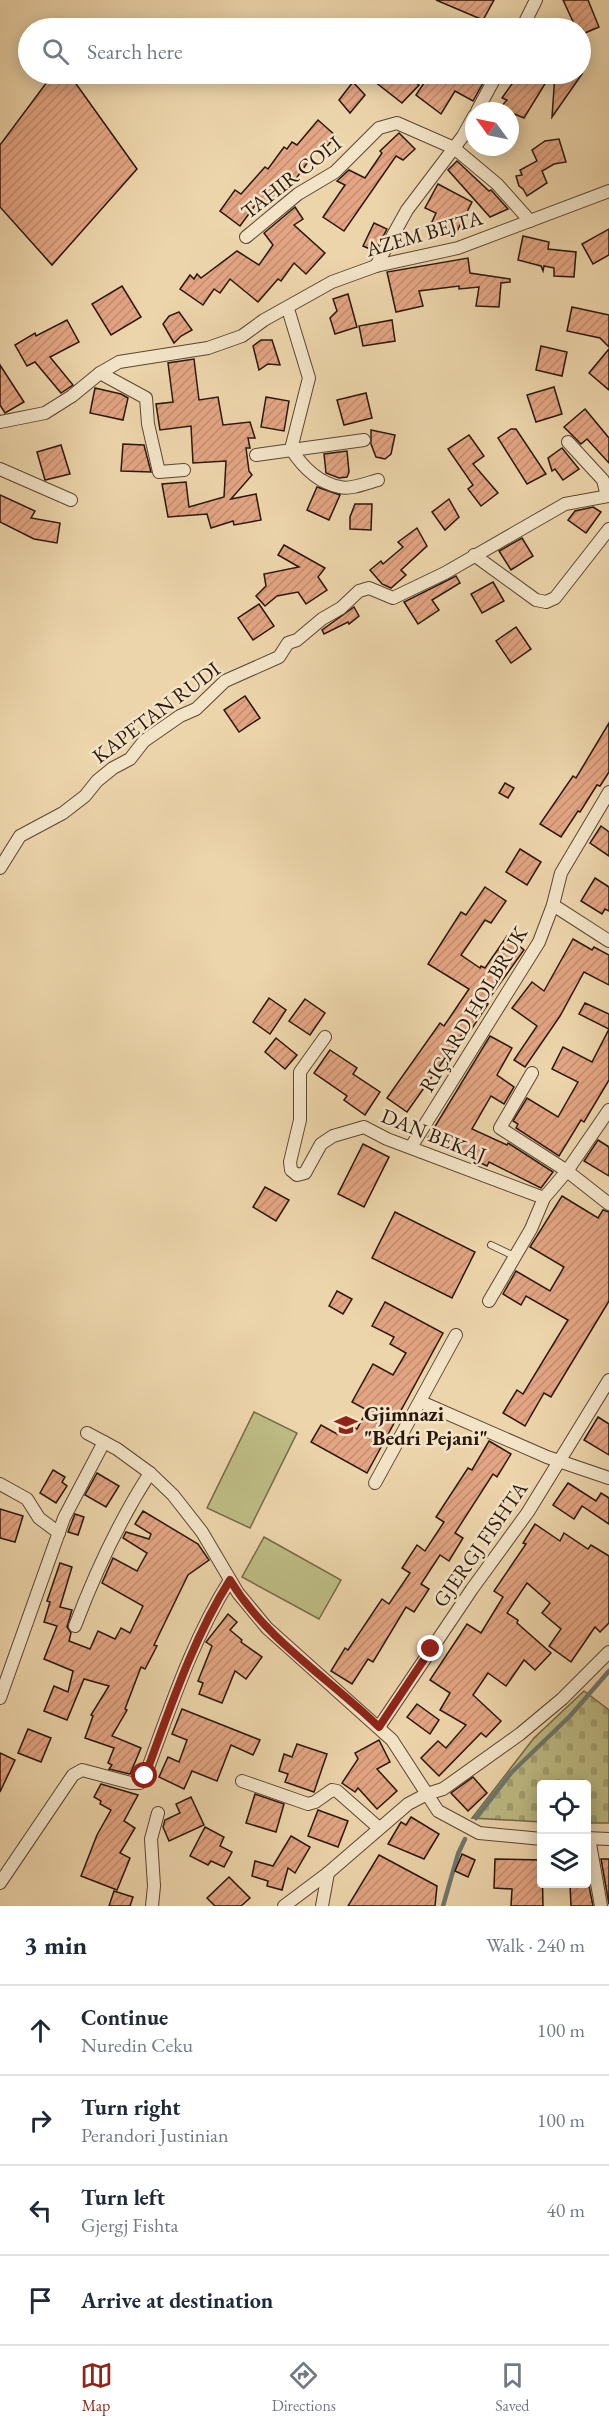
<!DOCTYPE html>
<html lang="en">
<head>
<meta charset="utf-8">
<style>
	body { margin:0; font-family:"EB Garamond",serif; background:#f6f6f7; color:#1f2937 }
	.controls { position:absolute; right:18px; bottom:18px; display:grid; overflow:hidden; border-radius:6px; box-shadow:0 3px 15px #0003 }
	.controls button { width:54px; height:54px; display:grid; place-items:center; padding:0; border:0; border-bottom:2px solid #e0e1e3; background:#fff; color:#1f2937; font:30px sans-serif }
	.compass { position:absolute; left:465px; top:102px; width:54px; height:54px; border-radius:50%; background:#fff; box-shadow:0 3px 15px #0003; rotate:303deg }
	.stop { position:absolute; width:18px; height:18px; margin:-14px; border:4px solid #8f2418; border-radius:50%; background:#fff }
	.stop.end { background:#8f2418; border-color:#fff; box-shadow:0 2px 6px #0008 }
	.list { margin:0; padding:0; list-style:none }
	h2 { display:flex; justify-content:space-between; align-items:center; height:78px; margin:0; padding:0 24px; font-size:26px }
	h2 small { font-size:20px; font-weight:400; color:#747a83 }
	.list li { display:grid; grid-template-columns:39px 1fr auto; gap:18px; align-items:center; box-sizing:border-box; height:90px; padding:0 24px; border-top:2px solid #e0e1e3 }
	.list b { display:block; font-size:22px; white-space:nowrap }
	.list p { margin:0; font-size:20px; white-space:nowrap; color:#747a83 }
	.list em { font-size:20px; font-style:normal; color:#747a83 }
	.icon { flex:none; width:33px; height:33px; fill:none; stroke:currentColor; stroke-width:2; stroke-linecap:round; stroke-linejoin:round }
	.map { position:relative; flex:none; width:609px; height:1906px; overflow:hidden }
	.search { position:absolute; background:#fff; box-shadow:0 3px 15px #0003; left:18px; right:18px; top:18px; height:66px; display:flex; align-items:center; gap:15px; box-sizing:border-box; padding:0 21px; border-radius:33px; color:#747a83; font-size:22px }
	.sheet { height:438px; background:#fff }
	nav { display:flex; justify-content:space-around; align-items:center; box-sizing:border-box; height:84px; border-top:2px solid #e0e1e3; background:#fff; font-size:16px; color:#747a83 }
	nav a { display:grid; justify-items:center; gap:3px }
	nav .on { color:#8f2418 }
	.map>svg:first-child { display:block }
	.cemetery { fill:url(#cemetery-stones); stroke:#746a49; stroke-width:1.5 }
	.park { fill:#bebc85; stroke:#746a49; stroke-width:1.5 }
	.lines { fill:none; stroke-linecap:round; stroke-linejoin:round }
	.stream { stroke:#6e776f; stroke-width:4.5 }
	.building { fill:url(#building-hatch); stroke:#2a170d; stroke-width:1.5 }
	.lane-casing { stroke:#5b4634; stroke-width:8 }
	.street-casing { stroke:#5b4634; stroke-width:14 }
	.lane { stroke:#f3e4c8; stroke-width:6 }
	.street { stroke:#f3e4c8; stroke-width:12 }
	.route { stroke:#8f2418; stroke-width:8 }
	.labels { text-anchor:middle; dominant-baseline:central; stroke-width:5; stroke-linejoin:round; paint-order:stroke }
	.street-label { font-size:21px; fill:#2a170d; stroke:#f3e4c8 }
	.poi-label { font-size:21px; font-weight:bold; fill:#2a170d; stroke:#f3e4c8; text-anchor:start }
</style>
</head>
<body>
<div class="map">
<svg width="609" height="1906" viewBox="0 0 609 1906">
	<defs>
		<pattern id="cemetery-stones" width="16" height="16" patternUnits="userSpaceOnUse" patternTransform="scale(1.5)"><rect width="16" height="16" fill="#bebc85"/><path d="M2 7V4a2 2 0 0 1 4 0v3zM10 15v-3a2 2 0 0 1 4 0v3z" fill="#a3a172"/></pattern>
		<pattern id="building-hatch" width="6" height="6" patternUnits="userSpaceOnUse" patternTransform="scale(1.5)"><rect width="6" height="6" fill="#e3a583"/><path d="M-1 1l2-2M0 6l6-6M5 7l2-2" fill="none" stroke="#c38d70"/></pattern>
	</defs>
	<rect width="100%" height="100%" fill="#edd5ab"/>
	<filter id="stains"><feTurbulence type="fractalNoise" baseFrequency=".00333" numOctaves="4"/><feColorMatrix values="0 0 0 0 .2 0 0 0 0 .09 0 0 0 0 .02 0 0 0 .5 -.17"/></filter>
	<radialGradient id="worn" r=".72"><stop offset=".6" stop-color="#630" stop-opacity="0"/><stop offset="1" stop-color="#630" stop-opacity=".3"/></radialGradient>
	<path class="cemetery" d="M584 1691 609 1710V1823H587L586 1784H542L541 1822 472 1818 534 1738Z"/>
	<g class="park">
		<path d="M254 1412 297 1433 250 1528 207 1508Z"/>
		<path d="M264 1537 341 1580 319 1619 242 1577Z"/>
	</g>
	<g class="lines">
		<g class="stream">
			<path d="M476 1818 511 1773 570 1716 609 1671"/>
			<path d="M443 1906 458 1854 465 1839"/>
		</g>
	</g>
	<g class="building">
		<path d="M436 0H494L483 20Z"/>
		<path d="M563 0H588L599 27 580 35V28H576Z"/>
		<path d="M53 74H69L137 169 52 265 0 207V145Z"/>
		<path d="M365 74H403L419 85 402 103Z"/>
		<path d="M430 74H488L473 101 455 91 441 114 416 95Z"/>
		<path d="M519 74H551L524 118 500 108 507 100 502 98Z"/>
		<path d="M555 74H582L552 117Z"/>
		<path d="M353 82 365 95 350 113 339 100Z"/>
		<path d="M318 120 336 136 321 153 317 149 293 183 290 181 267 207 259 200 240 226 220 211 235 190 241 194 265 167 268 169 284 147 287 149 292 142 297 145Z"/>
		<path d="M399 133 415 149 403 160 396 156 344 231 323 217 345 185 337 181 349 170 365 178 382 153 380 151Z"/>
		<path d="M559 139 566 162 554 164 542 171 547 183 527 196 523 189 519 186 516 176 522 175 520 170 537 161 532 150 545 141Z"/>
		<path d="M457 161 489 191 491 190 508 209 490 217 448 170Z"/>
		<path d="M438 184 472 202 454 237 431 224 436 213 425 208Z"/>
		<path d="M295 207 303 219 294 225 325 253 306 274 294 263 281 281 278 279 258 302 230 279 220 293 214 289 203 305 180 289 190 275 194 279 197 274 201 278 237 251 259 265 273 245 264 233Z"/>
		<path d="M374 223 387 229 375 251 363 246Z"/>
		<path d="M609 229V255L593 264 582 244Z"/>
		<path d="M523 236 549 242 548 249 576 252 574 277 554 276V268L544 266 543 271 541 266 518 260Z"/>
		<path d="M468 258 470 273 510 279V282L501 283 499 307 476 306 479 287 459 289V286L419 291 423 306 396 312 387 272Z"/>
		<path d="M122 286 141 317 111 335 92 304Z"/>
		<path d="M348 294 357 327 335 334 330 318 337 311 333 299Z"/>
		<path d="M572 307 609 315V347L600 338 567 331Z"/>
		<path d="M179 312 192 330 181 336 174 343 163 324 169 316Z"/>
		<path d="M67 320 79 342 50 357 73 385 61 393 35 362 27 366 15 345 35 333 36 336Z"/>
		<path d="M392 320 395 341 363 346 359 326Z"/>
		<path d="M261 340H272L280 365 268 364 259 370 253 346Z"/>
		<path d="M541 346 567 352 562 376 536 370Z"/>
		<path d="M609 349V390L589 373Z"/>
		<path d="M194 359 199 400 218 397 223 425 250 422 255 438H248L250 448H246L249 471 252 475 231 499 256 494 261 520 234 525 233 521 211 528 207 514 168 517 162 484 186 482 189 507 224 497 226 461 193 463 191 426 160 430 156 404 173 402 168 363Z"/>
		<path d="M0 365 24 402 5 413 0 405Z"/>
		<path d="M554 387 562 414 536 422 527 395Z"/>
		<path d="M95 388 121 394 128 398 123 420 90 413Z"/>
		<path d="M366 393 372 418 344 425 337 400Z"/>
		<path d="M266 397 289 401 284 431 261 427Z"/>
		<path d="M585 409 609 438V463L587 439 581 444 564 427Z"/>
		<path d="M511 429H516L546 474 527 484 498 438Z"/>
		<path d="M371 430 395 435 391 454 385 459 376 457 371 444Z"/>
		<path d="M469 435 484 456 473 464 498 493 481 506 468 489 473 485 448 449Z"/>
		<path d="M123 444 144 445 151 472 121 471Z"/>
		<path d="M61 445 70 474 45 480 37 452Z"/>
		<path d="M562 448 579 469 563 480 555 469 552 471 548 458Z"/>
		<path d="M347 451 349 472 347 477 339 478 326 473 324 454Z"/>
		<path d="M317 487 340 495 329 520 307 510Z"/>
		<path d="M0 495 35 511 31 518 60 523 57 543 34 539 0 522Z"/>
		<path d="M449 499 459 517 445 530 432 512Z"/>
		<path d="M355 504H372L371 530 350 529V517Z"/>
		<path d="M593 507 601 512 586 533 568 520 575 511Z"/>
		<path d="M417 528 427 546 401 570 406 575 391 588 382 584 370 570 381 561 383 564 403 547 398 542Z"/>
		<path d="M522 538 533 556 511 570 499 551Z"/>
		<path d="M284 545 325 568 318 577 327 590 306 604 298 592 277 596 265 606 256 596 266 586 264 574 299 567 278 555Z"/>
		<path d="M456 576 460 583 432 600 439 610 418 624 404 602Z"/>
		<path d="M493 582 504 601 482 613 471 594Z"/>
		<path d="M259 604 274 626 253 640 238 618Z"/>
		<path d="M354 607 359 616 349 624 348 622 324 634 322 630Z"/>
		<path d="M516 627 531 649 511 663 496 641Z"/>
		<path d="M245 696 260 718 239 732 224 710Z"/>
		<path d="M609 723V772L600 786 597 785 580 812 578 811 561 837 540 824 573 776 576 778Z"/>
		<path d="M505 783 514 788 508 798 499 793Z"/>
		<path d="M601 826 609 832V856L590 843Z"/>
		<path d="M520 849 541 862 527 885 506 872Z"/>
		<path d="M595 878 609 887V911L605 909 602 914 581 901Z"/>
		<path d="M485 887 506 901 491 923 485 920 461 955 480 968 481 966 485 968 507 936 524 950 486 1003 488 1004 467 1036 463 1033 407 1112 387 1098 440 1023 444 1026 469 989 428 964 461 912 466 915Z"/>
		<path d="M573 939 592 950 594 947 609 955V985L584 972 560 1016 525 1067 514 1060 537 1026 512 1008 532 982 544 991Z"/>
		<path d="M269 998 286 1010 270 1034 253 1022Z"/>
		<path d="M305 999 325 1013 310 1035 289 1021Z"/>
		<path d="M585 1003 609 1014V1080L584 1122 581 1120 559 1156 516 1128 518 1124 513 1121 527 1098 558 1117 578 1082 552 1069 563 1047 592 1062 609 1029 579 1014Z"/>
		<path d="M490 1036 512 1048 497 1075 514 1087 504 1104 491 1096 472 1129 507 1145 508 1143 553 1172 541 1188 489 1162 487 1166 428 1138Z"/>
		<path d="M276 1038 297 1055 285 1069 265 1052Z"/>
		<path d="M330 1050 357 1068 353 1074 380 1092 365 1115 344 1100 347 1096 314 1073Z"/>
		<path d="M598 1140 609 1147V1176L584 1161Z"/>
		<path d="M363 1144 389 1157 364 1207 338 1194Z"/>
		<path d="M265 1187 289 1200 276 1221 253 1207Z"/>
		<path d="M562 1196 598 1218 603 1210 609 1212V1301L551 1397 544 1393 525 1426 503 1413 517 1390 523 1394 568 1320 526 1296 521 1305 503 1294 516 1271 550 1291 564 1267 530 1247Z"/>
		<path d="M395 1212 475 1252 452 1298 372 1258Z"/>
		<path d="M337 1291 352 1299 343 1314 329 1306Z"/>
		<path d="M385 1302 443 1333 367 1473 311 1442 321 1425 337 1434 344 1422 357 1429 367 1410 352 1402 373 1364 393 1375 406 1353 390 1344 394 1337 372 1326Z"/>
		<path d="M598 1417 609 1424V1455L584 1440Z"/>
		<path d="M489 1441 511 1454 497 1477 493 1474 455 1533 463 1538 449 1561 440 1555 421 1584 429 1589 414 1612 406 1607 373 1662 368 1659 352 1684 331 1671 345 1648 348 1650 382 1599 389 1604 410 1573 402 1568 417 1545 425 1551 444 1522 436 1517 468 1468 472 1470Z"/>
		<path d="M53 1470 65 1477 62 1482 67 1486 56 1503 40 1493Z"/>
		<path d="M97 1473 119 1486 106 1507 85 1495Z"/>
		<path d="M568 1483 596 1501 601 1493 609 1498V1524L582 1506 574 1519 553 1505Z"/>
		<path d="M0 1509 23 1516 15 1542 0 1538Z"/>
		<path d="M143 1511 198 1544 209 1560 188 1575 154 1645 157 1646 145 1669 141 1667 125 1709 127 1710 112 1736 141 1748 130 1774 109 1769 112 1765 108 1763 114 1748 85 1738 93 1716 91 1715 109 1686 84 1679 67 1720 44 1711 54 1686 68 1692 73 1671 44 1659 57 1626 44 1622 50 1602 47 1601 60 1563 72 1567 60 1607 72 1610 67 1627 71 1633 69 1641 90 1649 98 1631 115 1639 121 1628 130 1633 143 1606 102 1583 113 1558 137 1571 147 1553 123 1538 126 1532 149 1539 151 1534 135 1524Z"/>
		<path d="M75 1514 84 1517 78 1535 68 1532Z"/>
		<path d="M535 1524 560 1541 564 1533 588 1549 591 1545 609 1556V1623L600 1632 595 1627 571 1662 549 1646 561 1629 542 1613 550 1603 527 1583 507 1613 518 1620 517 1623 551 1653 535 1670 524 1660 506 1686 488 1673 473 1695 501 1721 486 1737 481 1733 439 1776 421 1758 438 1741 446 1748 466 1725 440 1710 450 1693 430 1680 467 1624 481 1633 503 1597 494 1591 526 1544 523 1543Z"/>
		<path d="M228 1614 237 1622 230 1630 242 1640 241 1642 262 1657 246 1679 235 1671 222 1703 199 1694 203 1683 198 1681 212 1646 206 1642Z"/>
		<path d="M417 1704 439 1720 430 1734 407 1717Z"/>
		<path d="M182 1709 260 1740 253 1755 231 1745 217 1781 192 1771 184 1789 159 1777 168 1757 179 1762 187 1740 172 1734Z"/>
		<path d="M28 1729 51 1738 41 1762 18 1753Z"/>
		<path d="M379 1740 390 1762 377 1769 397 1791 377 1809 358 1788 355 1792 342 1783 358 1759 355 1753Z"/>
		<path d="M297 1744 327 1754 314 1792 285 1782 288 1774 279 1771 284 1754 292 1757Z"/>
		<path d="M0 1753 15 1760 0 1792Z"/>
		<path d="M473 1777 487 1793 468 1811 451 1793Z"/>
		<path d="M101 1784 138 1795 124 1821 135 1828 120 1853 130 1858 117 1890 81 1876 97 1835 111 1810 100 1804 101 1801 94 1797Z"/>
		<path d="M255 1794 284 1804 276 1832 246 1823Z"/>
		<path d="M191 1797 204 1825 169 1841 163 1827 165 1820 180 1813 176 1804Z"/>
		<path d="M318 1810 348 1821 338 1847 308 1836Z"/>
		<path d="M411 1817 439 1834 424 1859 388 1844 401 1822 406 1825Z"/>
		<path d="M205 1827 224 1837 220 1846 232 1852 224 1867 211 1861 208 1865 190 1856Z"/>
		<path d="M291 1836 310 1847 295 1873 288 1868 282 1890 267 1886 268 1881 252 1876 255 1861 273 1866Z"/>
		<path d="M462 1854 475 1860 468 1877 455 1871Z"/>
		<path d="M379 1855 437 1886 435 1906H348Z"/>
		<path d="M495 1859 542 1860 543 1906H511L512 1889 494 1888Z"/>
		<path d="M601 1859H609V1904Z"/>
		<path d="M586 1871 593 1906H571L570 1884H586Z"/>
		<path d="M229 1877 250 1898 241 1906H215L207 1898Z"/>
		<path d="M114 1891 133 1897 130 1906H109Z"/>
	</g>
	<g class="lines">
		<g class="lane-casing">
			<path id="lane" d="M491 1245 514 1256"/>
		</g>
		<g class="street-casing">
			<g id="street">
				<path d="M522 28 536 0"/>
				<path d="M477 111 497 74"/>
				<path d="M246 237 298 194 335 172 379 128 397 123 454 148 497 184 530 221"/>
				<path d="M376 266 407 210 463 136 474 116"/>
				<path d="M288 309 309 378 291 449C302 466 318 483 340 487 350 490 367 483 378 480"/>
				<path d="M100 373 146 398 148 424 159 472 184 470"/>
				<path d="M0 422 45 413 72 396 100 373 119 362 208 348 242 336 264 320 332 282 376 266 458 248 609 191"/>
				<path d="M568 442 603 480 607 496"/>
				<path d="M256 455 364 440"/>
				<path d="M0 469 71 500"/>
				<path d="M474 555 536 600 546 602 555 598 609 529"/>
				<path d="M0 868 20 836 63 813 85 796 97 781 113 768 130 759 144 741 180 716 196 709 225 681 279 657 288 643 297 640 322 619 341 608 359 591 369 588 393 598 445 573 565 504 609 496"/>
				<path d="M553 905 609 941"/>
				<path d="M325 1037 300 1072V1120L290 1162 291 1170 297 1175 305 1173 321 1144 333 1136 364 1127 387 1139 544 1198"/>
				<path d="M532 1073 500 1128 567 1171 609 1204"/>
				<path d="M411 1147 539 942 553 905 561 873 609 792"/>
				<path d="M489 1301 531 1229 544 1198 567 1171 609 1110"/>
				<path d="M421 1402 547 1457 609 1478"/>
				<path d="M87 1433 117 1449 150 1473 173 1495 202 1532 238 1593 267 1628 392 1740 438 1811 479 1833 542 1839"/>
				<path d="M375 1483 456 1335"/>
				<path d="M0 1484 27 1499 39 1518 59 1533"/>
				<path d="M75 1626C95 1573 119 1521 150 1473"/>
				<path d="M0 1698 64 1518 104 1442"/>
				<path d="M379 1727 472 1589 528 1512 609 1380"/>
				<path d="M242 1781 308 1804 315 1802 332 1790 337 1791 379 1828"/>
				<path d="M586 1838 609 1839"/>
				<path d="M589 1838 601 1906"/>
				<path d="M0 1883 73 1775 82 1770 131 1783H140L145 1776C170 1709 192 1640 230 1580"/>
				<path d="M152 1906 154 1886 151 1839 158 1813"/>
				<path d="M284 1906 328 1873 408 1804 427 1794 443 1789 520 1734 562 1699 609 1652"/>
				<path d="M322 1906 328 1873"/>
			</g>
		</g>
		<use href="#lane" class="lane"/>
		<use href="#street" class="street"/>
	</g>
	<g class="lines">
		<path class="route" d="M145 1776C170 1709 192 1640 230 1580 267 1641 329 1678 379 1727L431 1649"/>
	</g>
	<defs>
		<g id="school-bare" transform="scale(1.8)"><path d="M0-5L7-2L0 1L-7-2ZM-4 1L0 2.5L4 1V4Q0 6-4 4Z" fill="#8f2418" stroke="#f3e4c8" stroke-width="2.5" paint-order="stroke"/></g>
	</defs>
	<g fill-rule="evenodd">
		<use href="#school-bare" x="346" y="1425"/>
	</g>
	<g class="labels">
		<g class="street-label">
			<text transform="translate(291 177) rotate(-38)">TAHIR COLI</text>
			<text transform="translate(424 233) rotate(-16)">AZEM BEJTA</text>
			<text transform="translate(156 712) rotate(-37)">KAPETAN RUDI</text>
			<text transform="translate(473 1009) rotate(-59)">RIÇARD HOLBRUK</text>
			<text transform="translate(434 1135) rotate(22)">DAN BEKAJ</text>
			<text transform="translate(480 1544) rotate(-55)">GJERGJ FISHTA</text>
		</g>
		<g class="poi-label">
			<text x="364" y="1413">Gjimnazi<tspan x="364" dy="24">"Bedri Pejani"</tspan></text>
		</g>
	</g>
	<rect width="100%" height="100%" filter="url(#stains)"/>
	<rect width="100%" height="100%" fill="url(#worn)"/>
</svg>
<div class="controls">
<button><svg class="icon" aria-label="locate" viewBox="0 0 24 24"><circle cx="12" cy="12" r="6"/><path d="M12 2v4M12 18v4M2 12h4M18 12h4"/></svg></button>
<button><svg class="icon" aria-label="layers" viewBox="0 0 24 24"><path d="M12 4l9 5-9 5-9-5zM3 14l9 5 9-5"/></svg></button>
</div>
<svg class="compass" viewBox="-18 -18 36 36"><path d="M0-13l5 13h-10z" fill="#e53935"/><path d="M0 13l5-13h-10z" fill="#747a83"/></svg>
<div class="stop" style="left:145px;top:1776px"></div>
<div class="stop end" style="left:431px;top:1649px"></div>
<div class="search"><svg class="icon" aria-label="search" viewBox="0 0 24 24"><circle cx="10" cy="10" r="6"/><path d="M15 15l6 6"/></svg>Search here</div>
</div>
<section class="sheet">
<h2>3 min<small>Walk · 240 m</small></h2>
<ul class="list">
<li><svg class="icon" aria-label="ahead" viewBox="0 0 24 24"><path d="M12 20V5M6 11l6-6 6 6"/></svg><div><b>Continue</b><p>Nuredin Ceku</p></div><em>100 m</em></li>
<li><svg class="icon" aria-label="right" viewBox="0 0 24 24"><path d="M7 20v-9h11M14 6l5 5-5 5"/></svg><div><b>Turn right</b><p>Perandori Justinian</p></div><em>100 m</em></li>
<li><svg class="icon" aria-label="left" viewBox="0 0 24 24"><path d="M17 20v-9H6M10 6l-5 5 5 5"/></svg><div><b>Turn left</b><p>Gjergj Fishta</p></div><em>40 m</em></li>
<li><svg class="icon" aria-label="arrive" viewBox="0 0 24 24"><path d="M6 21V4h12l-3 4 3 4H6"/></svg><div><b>Arrive at destination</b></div></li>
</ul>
</section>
<nav>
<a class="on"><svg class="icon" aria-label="map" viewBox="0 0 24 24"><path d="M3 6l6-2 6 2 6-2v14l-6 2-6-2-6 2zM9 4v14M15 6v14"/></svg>Map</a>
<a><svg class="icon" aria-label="directions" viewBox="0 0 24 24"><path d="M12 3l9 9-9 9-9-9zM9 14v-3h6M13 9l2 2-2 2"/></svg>Directions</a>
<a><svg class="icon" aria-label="saved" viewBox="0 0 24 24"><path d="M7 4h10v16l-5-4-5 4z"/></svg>Saved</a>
</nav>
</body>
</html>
